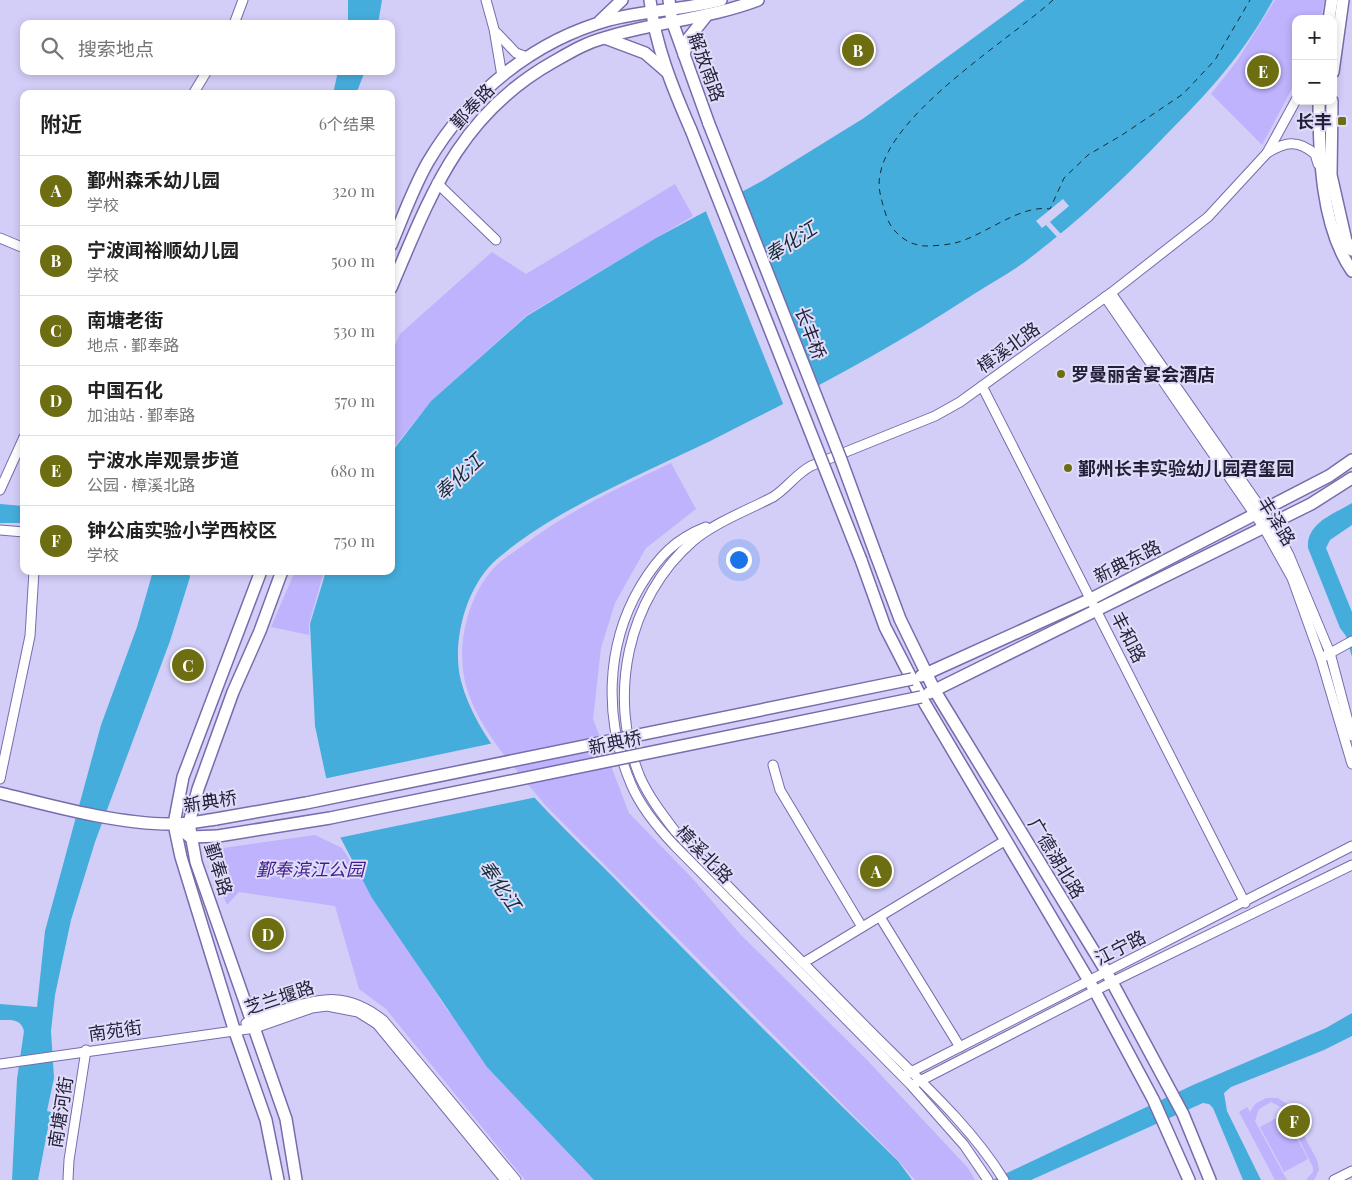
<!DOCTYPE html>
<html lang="zh">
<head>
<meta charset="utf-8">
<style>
	body { margin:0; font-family:"Playfair Display","Noto Sans SC",serif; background:#f6f6f6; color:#222 }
	.controls { position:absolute; right:15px; top:15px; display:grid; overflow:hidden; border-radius:10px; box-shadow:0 2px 8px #0003 }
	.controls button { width:45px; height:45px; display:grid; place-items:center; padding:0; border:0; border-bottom:1px solid #e0e0e0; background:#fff; color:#222; font:25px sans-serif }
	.you { position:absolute; left:738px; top:559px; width:18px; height:18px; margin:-12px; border:4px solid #fff; border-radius:50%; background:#1a73e8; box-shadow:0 0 0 8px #1a73e833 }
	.badge { display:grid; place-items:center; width:32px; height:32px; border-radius:50%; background:#6d6e11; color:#fff; font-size:16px; font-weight:700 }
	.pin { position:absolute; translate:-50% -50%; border:2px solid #fff; box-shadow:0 1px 5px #0006 }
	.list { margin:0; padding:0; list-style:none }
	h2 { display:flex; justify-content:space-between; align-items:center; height:65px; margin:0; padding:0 20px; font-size:21px }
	h2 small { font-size:16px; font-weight:400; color:#767676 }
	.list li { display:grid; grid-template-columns:32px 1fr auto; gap:15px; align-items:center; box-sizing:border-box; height:70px; padding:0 20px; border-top:1px solid #e0e0e0 }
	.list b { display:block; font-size:19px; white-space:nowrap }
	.list p { margin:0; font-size:16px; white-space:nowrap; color:#767676 }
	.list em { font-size:16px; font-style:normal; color:#767676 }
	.icon { flex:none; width:28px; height:28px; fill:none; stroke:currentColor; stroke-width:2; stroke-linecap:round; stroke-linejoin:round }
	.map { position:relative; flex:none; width:1352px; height:1180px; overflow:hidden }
	.search { position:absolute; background:#fff; box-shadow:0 2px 8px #0003; left:20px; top:20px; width:375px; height:55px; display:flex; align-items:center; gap:12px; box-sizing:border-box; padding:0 18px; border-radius:10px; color:#767676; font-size:19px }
	.panel { position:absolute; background:#fff; box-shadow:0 2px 8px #0003; left:20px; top:90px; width:375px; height:485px; border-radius:10px }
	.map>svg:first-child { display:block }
	.green { fill:#beb3fc }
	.water { fill:#45addb }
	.pier { fill:#d3cef8 }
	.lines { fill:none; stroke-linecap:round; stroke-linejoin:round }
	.ferry { stroke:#162c37; stroke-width:1; stroke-dasharray:6 5; stroke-linecap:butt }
	.minor-casing { stroke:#776cac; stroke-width:11 }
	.major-casing { stroke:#776cac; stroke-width:14 }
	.minor { stroke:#fff; stroke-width:9 }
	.major { stroke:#fff; stroke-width:11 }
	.major-bridge-casing { stroke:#776cac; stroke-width:14; stroke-linecap:butt }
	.major-bridge { stroke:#fff; stroke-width:11 }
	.poi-dot { fill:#6d6e11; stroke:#e0ddf9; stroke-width:2 }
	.labels { text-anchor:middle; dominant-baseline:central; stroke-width:4; stroke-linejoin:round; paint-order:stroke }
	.street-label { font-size:18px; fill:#231f39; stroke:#e0ddf9 }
	.poi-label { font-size:18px; font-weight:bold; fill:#231f39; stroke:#e0ddf9; text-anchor:start }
	.park-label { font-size:18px; font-style:italic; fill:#431b90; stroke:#e0ddf9 }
	.water-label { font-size:19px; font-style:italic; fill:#162c37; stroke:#e0ddf9 }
</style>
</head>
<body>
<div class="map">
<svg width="1352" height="1180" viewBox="0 0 1352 1180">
	<rect width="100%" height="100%" fill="#d3cef8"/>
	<g class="green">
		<path d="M1275 0H1325L1320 19H1296V81L1262 145 1211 94 1237 61Z"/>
		<path d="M675 184 693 216 527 315 431 401 391 451V354L400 334 492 252 526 274Z"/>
		<path d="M671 463 696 509 646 548 615 603 601 648 593 719 629 813 693 879 740 934 867 1060 968 1168 975 1180H915L898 1160 545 805C517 770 480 732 467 689 455 651 466 600 492 570 501 560 514 552 525 544 570 510 620 487 671 463Z"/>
		<path d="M295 571H324L309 624V635L271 627Z"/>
		<path d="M315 835 342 848 445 1007 510 1089 598 1180H525L386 1009 359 989 335 906 239 892 227 905 210 863 223 848Z"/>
		<path d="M1266 1098H1278L1287 1104 1317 1160 1319 1170 1314 1180H1306L1313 1172V1167L1283 1108 1271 1102 1259 1109 1255 1121 1287 1180H1275L1239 1112 1247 1107 1250 1112 1255 1104Z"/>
		<path d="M1284 1114 1308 1159 1284 1172 1260 1127Z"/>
	</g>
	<g class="water">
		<path d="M348 0H382L378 24H348Z"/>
		<path d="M1025 0H1273C1244 54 1207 94 1164 137 1122 181 1075 224 1026 261 1010 273 991 283 974 294 895 346 812 390 728 432 654 470 560 505 497 559 466 586 451 642 461 681 481 756 564 827 617 881 709 976 803 1069 898 1161L912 1180H594L487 1067 372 898 338 833 315 726 310 624 326 571H391V453L431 401 527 316 656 238 762 181 864 118Z"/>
		<path d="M338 71H365L356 94H333Z"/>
		<path d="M1352 503V525L1330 540 1326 548 1352 612V657L1346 636 1340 628 1308 548C1306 523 1334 514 1352 503Z"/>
		<path d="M0 504 24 506V523H0Z"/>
		<path d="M153 571H189L190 577 170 641 95 842 71 920 55 995 51 1031 54 1078 47 1111 51 1112 38 1180H12L17 1079 24 1031C21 1018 10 1020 0 1020V1004L37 1007 45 931 101 725 137 627Z"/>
		<path d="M1352 1013V1036L1324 1050 1231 1087 1224 1093 1227 1111 1261 1180H1243L1213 1108 1209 1104 1203 1103 1031 1180H992L1193 1085 1326 1028Z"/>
	</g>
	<g class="pier">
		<path d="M740 190 820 388 784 406 705 209Z"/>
		<path d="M1063 199 1069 206 1050 222 1061 234 1057 237 1046 225 1042 228 1036 221Z"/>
		<path d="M494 743 537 797 338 838 323 779Z"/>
	</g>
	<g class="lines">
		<path class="ferry" d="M1053 0C1008 41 890 113 880 175 877 189 882 201 886 215 891 232 907 245 925 246 934 246 946 245 955 243 984 236 1020 204 1050 209L1064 178 1088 155 1122 135 1183 94 1215 60 1250 0"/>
		<g class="minor-casing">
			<g id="minor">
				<path d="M486 0 494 29 502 76"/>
				<path d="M234 24 243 0"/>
				<path d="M497 33 516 53 527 57"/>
				<path d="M193 94 207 71"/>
				<path d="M1296 100 1267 153C1285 142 1297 139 1315 154L1318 164"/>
				<path d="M437 183 496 240"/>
				<path d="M0 238 24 248"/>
				<path d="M1111 293 1272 524 1289 555 1330 653 1352 736"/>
				<path d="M1105 297 1264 528 1292 578 1321 659 1352 764"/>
				<path d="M982 386 1245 903"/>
				<path d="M0 490 24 437"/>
				<path d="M706 527C675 539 658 557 640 587 605 647 604 720 631 784 641 808 658 828 675 846L911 1085 964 1145 988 1180"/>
				<path d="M0 530 24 532"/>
				<path d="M1325 656 1352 641"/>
				<path d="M773 765 780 790 862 927"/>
				<path d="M0 779 30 636 34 571"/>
				<path d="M880 917 960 1047"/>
				<path d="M803 963 1006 840"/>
				<path d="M246 1023C257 1018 270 1014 282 1010 322 997 348 992 383 1020L516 1180"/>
				<path d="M0 1064 255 1028 312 1008 327 1006 358 1012 377 1024 505 1180"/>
				<path d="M907 1074 1352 846"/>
				<path d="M916 1083 1112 982 1352 865"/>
				<path d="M68 1180 69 1160 86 1050"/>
				<path d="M1004 1180C970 1125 920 1081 875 1036 808 968 741 900 675 831 662 814 649 797 640 777 607 697 627 598 693 541 714 523 748 510 773 497 787 488 796 474 811 466L935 416 960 402 1111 293 1208 217 1267 153"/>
				<path d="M1334 1180 1352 1171"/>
			</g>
		</g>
		<g class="major-casing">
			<g id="major">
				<path d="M650 0C655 45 673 89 691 130"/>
				<path d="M669 0 672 21 709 124"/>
				<path d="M1329 19 1332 0"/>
				<path d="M600 21 622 0"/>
				<path d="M605 38 645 53 667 72"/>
				<path d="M684 55 688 39 707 15"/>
				<path d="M1333 72 1343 0"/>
				<path d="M1319 101C1319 155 1321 226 1352 271"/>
				<path d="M1332 101 1331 175 1346 241 1352 250"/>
				<path d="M391 245C403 217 413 188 428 162 468 94 533 41 609 20 645 10 685 10 721 0"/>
				<path d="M391 288C431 194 459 115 553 62 569 53 585 43 604 38 654 22 708 19 758 0"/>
				<path d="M876 555 900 619 935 691 1106 971 1183 1114 1210 1180"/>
				<path d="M861 560 885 627 921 697 1095 991 1153 1099 1189 1180"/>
				<path d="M261 571 183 777 174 824 181 857 234 1029 266 1120 278 1180"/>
				<path d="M282 571 260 631 233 692 198 789 189 823 196 862 286 1119 296 1180"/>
				<path d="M921 676 1091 599 1329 476 1352 460"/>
				<path d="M929 693 1311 504 1352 478"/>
				<path d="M0 793C52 806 121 825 174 824 188 824 202 821 216 819"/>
				<path d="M185 833 190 837 218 836"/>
			</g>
		</g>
		<use href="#minor" class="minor"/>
		<use href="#major" class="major"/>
		<g class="major-bridge-casing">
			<g id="major-bridge">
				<path d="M709 124 840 457 876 555"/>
				<path d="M691 130 861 560"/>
				<path d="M216 819 306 803 912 679"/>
				<path d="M218 836 330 818 921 697"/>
			</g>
		</g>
		<use href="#major-bridge" class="major-bridge"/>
	</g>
	<g class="poi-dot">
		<rect x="1337" y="116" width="10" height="10" rx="2.5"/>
		<circle cx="1061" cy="374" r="5"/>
		<circle cx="1068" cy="468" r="5"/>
	</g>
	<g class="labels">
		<g class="street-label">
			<text transform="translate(707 67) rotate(70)">解放南路</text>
			<text transform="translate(472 106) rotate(-47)">鄞奉路</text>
			<text transform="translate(811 333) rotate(69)">长丰桥</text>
			<text transform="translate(1008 347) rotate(-36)">樟溪北路</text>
			<text transform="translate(1277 521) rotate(58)">丰泽路</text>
			<text transform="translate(1127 561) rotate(-27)">新典东路</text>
			<text transform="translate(1129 637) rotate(63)">丰和路</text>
			<text transform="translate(615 742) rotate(-12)">新典桥</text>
			<text transform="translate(210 801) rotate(-9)">新典桥</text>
			<text transform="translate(705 854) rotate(46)">樟溪北路</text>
			<text transform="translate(1057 858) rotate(59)">广德湖北路</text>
			<text transform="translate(219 869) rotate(73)">鄞奉路</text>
			<text transform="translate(1120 947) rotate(-27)">江宁路</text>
			<text transform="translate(279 997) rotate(-18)">芝兰堰路</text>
			<text transform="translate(115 1030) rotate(-8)">南苑街</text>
			<text transform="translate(60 1112) rotate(-81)">南塘河街</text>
		</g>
		<g class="poi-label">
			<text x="1332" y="121" text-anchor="end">长丰</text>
			<text x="1071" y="374">罗曼丽舍宴会酒店</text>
			<text x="1078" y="468">鄞州长丰实验幼儿园君玺园</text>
		</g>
		<g class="park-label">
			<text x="310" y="869">鄞奉滨江公园</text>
		</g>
		<g class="water-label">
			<text transform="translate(790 241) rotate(-33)">奉化江</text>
			<text transform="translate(458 476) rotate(-43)">奉化江</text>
			<text transform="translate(501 885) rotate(55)">奉化江</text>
		</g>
	</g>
</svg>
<div class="controls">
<button>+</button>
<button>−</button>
</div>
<div class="you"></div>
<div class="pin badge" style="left:876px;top:871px">A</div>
<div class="pin badge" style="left:858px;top:50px">B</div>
<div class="pin badge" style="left:188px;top:665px">C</div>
<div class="pin badge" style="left:268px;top:934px">D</div>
<div class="pin badge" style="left:1263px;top:71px">E</div>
<div class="pin badge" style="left:1294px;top:1121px">F</div>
<div class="search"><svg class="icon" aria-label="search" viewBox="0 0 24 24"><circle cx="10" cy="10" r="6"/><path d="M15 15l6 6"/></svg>搜索地点</div>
<section class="panel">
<h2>附近<small>6个结果</small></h2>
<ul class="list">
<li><span class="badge">A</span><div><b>鄞州森禾幼儿园</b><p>学校</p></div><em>320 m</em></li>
<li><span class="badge">B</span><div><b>宁波闻裕顺幼儿园</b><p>学校</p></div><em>500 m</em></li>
<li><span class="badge">C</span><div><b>南塘老街</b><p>地点 · 鄞奉路</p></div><em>530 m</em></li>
<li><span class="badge">D</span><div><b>中国石化</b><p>加油站 · 鄞奉路</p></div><em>570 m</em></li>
<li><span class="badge">E</span><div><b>宁波水岸观景步道</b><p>公园 · 樟溪北路</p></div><em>680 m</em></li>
<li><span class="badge">F</span><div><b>钟公庙实验小学西校区</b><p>学校</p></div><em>750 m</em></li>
</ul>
</section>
</div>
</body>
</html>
